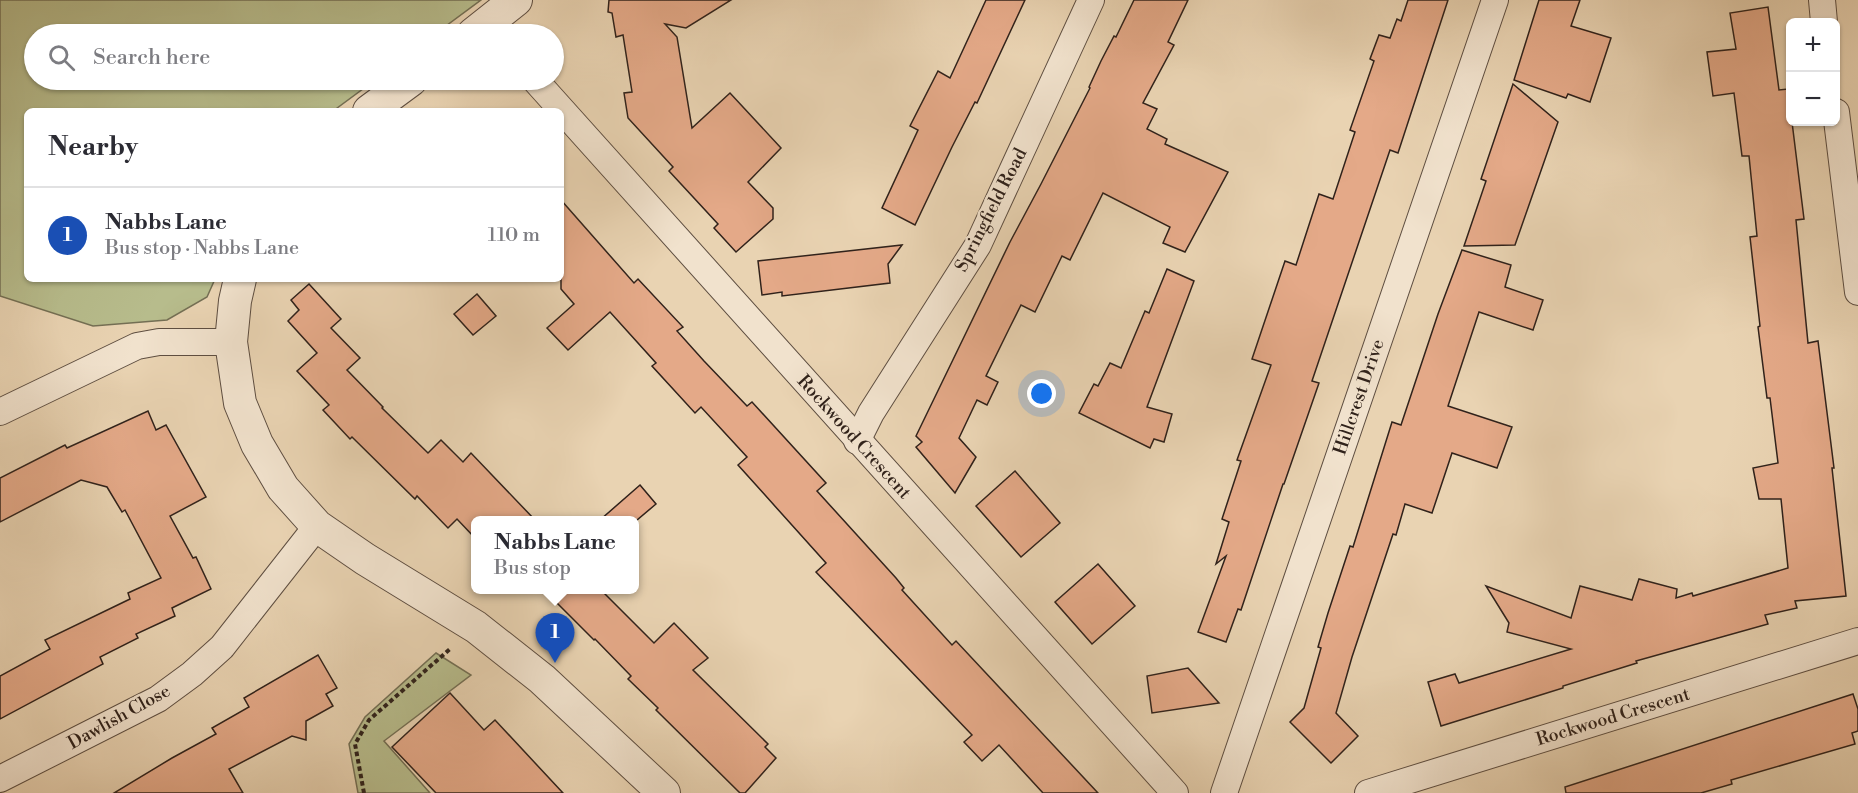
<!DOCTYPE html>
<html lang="en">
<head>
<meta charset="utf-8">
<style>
	body { margin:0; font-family:"Libre Bodoni",serif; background:#f7f7f7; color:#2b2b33 }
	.controls { position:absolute; right:18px; top:18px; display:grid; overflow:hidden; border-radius:9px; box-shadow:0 2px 4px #0004 }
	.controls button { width:54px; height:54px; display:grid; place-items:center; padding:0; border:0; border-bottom:2px solid #e1e1e2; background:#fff; color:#2b2b33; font:30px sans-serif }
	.you { position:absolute; left:1042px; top:394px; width:21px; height:21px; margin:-15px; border:4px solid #fff; border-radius:50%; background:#1a73e8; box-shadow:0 0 0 9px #1a73e833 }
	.badge { display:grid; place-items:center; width:39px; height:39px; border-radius:50%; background:#2563eb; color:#fff; font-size:20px; font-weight:700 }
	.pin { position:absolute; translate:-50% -50px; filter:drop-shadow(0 2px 3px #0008) }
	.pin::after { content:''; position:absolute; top:32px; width:21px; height:18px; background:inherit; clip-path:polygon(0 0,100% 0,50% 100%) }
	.popup { position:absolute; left:471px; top:516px; width:168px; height:78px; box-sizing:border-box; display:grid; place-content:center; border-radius:9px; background:#fff; filter:drop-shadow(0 2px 4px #0005); font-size:20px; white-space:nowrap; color:#7c7c81 }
	.popup b { font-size:22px; color:#2b2b33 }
	.popup::after { content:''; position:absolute; left:50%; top:100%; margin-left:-12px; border:12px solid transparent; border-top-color:#fff }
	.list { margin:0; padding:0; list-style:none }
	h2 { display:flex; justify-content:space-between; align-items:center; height:78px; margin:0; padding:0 24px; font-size:26px }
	h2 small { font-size:20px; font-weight:400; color:#7c7c81 }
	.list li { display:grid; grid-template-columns:39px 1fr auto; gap:18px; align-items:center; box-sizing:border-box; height:96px; padding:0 24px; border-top:2px solid #e1e1e2 }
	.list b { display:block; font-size:22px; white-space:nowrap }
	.list p { margin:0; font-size:20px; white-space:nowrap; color:#7c7c81 }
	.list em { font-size:20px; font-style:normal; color:#7c7c81 }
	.icon { flex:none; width:33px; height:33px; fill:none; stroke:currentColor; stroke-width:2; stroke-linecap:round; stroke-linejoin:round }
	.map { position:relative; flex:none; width:1858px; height:793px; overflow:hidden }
	.search { position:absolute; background:#fff; box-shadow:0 2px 4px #0004; left:24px; top:24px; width:540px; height:66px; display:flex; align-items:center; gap:15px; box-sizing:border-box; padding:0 21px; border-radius:33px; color:#7c7c81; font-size:22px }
	.panel { position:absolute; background:#fff; box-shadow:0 2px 4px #0004; left:24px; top:108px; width:540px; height:174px; border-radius:9px }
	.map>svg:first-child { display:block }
	.green { fill:#b7bc8c; stroke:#746f54; stroke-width:1.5 }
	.building { fill:#e4a988; stroke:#30221b; stroke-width:1.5 }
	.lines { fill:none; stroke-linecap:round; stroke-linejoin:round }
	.minor-casing { stroke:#5e4e41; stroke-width:28 }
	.tertiary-casing { stroke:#5e4e41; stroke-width:34 }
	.path { stroke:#30221b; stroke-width:4; stroke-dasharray:4.5 3; stroke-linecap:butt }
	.minor { stroke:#f1e2cd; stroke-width:26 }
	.tertiary { stroke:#f1e2cd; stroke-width:32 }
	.labels { text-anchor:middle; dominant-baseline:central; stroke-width:5; stroke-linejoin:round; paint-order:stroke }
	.street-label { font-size:18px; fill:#30221b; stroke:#f1e2cd }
</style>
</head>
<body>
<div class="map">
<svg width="1858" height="793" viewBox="0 0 1858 793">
	<rect width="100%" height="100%" fill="#e9d3b2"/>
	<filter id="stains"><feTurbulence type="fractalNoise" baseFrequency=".00333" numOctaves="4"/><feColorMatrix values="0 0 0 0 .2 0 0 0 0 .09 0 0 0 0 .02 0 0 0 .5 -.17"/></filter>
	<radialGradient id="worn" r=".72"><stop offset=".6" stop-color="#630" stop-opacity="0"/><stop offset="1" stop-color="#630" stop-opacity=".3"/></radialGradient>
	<g class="green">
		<path d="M0 0H481L435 34H34V80H375L333 111H27V279H215L207 297 167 320 93 326 0 296Z"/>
		<path d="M436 653 471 675 384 741 430 793H358L349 744 365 717Z"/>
	</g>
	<g class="building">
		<path d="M609 0H731L686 28 665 24 677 37 692 128 730 93 781 148 748 182 773 208V219L736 252 714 228 718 224 669 171 673 167 628 118 624 93 632 92 623 35 616 37 612 13 608 12Z"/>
		<path d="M986 0H1025L977 103 975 102 952 147 915 225 882 208 918 130 910 126 938 71 950 78Z"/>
		<path d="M1134 0H1188L1168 42 1174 45 1143 103 1157 109 1147 129 1167 139 1165 144 1228 172 1185 252 1163 243 1170 227 1103 193 1070 260 1062 256 1035 312 1021 305 1009 329 986 376 998 382 987 405 977 400 959 438 976 457 955 493 916 447 922 442 916 436 1010 242 1041 184 1090 88 1089 87 1101 61 1114 36 1116 37Z"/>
		<path d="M1408 0H1448L1398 153 1390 150 1312 381 1319 383 1284 484H1283L1241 610 1238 609 1226 642 1198 632 1226 556 1216 564 1229 522 1222 519 1241 461 1237 460 1271 365 1252 359 1285 261 1296 265 1319 194 1333 199 1355 132 1350 130 1374 61 1370 59 1379 35 1390 38 1397 19 1401 21Z"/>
		<path d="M1539 0H1580L1571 26 1611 38 1590 102 1568 94 1566 98 1514 80Z"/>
		<path d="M1768 7 1779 90 1788 89 1791 122H1792L1804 219 1796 220 1808 343 1818 341 1834 468H1832L1846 596 1795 601 1797 608 1765 615 1768 624 1636 661 1637 663 1563 686V688L1441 726 1428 682 1455 674 1459 683 1571 649 1507 632 1509 623 1486 586 1571 618 1580 586 1632 600 1639 579 1677 589 1676 598 1692 593 1693 596 1788 568 1781 499H1759L1753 468 1778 463 1770 398H1767L1758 327 1760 326 1750 237 1757 236 1749 156H1742L1734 93 1713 96 1707 52 1736 49 1730 13Z"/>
		<path d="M1513 84 1558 122 1515 245 1464 246 1486 181 1481 179Z"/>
		<path d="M561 200 634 283 638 279 683 327 677 331 704 361 747 406 752 402 826 483 817 491 896 578 904 588 902 590 952 645 956 641 1098 793H1043L999 745 982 761 964 742 972 735 816 572 826 563 738 465 747 457 701 407 695 413 652 366 656 363 610 312 568 350 547 328 574 304 561 289Z"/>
		<path d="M902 245 888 264 890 283 782 296V292L762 295 758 261Z"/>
		<path d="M1462 250 1511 265 1505 287 1543 300 1533 330 1479 312 1448 406 1512 427 1497 468 1452 453 1432 513 1405 504 1396 535 1393 534 1352 657 1336 713 1358 736 1331 763 1290 722 1304 708 1321 648 1318 647 1328 613 1350 546 1353 547 1392 422 1401 425 1438 314Z"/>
		<path d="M1167 269 1194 281 1147 407 1172 414 1164 442 1154 439 1150 448 1079 413 1094 384 1098 386 1110 363 1121 368 1145 311 1149 313Z"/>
		<path d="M309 284 341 319 331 328 360 358 347 370 383 407 382 408 428 453 441 440 463 462 471 453 535 520H476V539L457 519 448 528 417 496 415 499 352 437 350 439 323 410 329 405 297 371 317 353 288 321 299 310 291 300Z"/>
		<path d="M477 294 496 316 473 335 454 314Z"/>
		<path d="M148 411 156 430 166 425 206 497 170 516 193 558 196 557 211 589 172 608 175 616 136 634 138 638 100 657 103 664 0 719V676L50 649 45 640 130 599 128 593 161 578 125 510 122 512 107 487 81 480 0 522V478L65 445 67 448Z"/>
		<path d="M1015 471 1060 523 1021 557 976 506Z"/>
		<path d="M640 485 656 504 637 520H600Z"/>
		<path d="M1098 564 1135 606 1092 644 1055 602Z"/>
		<path d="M544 590H601L654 643 674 623 708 658 693 670 768 744 765 747 776 758 745 793H740L656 710 658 708 628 679 631 676 595 639 594 640Z"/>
		<path d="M318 655 337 688 326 694 333 706 306 721V740L292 736 229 769 243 793H114L172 758 216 734 212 728 249 707 244 698Z"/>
		<path d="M1188 668 1219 703 1152 713 1147 676Z"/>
		<path d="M450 693 484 730 495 720 563 793H436L392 747Z"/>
		<path d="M1853 694 1858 709V731L1852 733 1855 744 1731 780 1732 784 1701 793H1566L1565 787Z"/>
	</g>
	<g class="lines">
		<g class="minor-casing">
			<g id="minor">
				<path d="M1822 0 1824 22"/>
				<path d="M535 80 1175 793"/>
				<path d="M1836 112 1858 292"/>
				<path d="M0 412 137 346 159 342H231"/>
				<path d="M857 441 871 413 978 245 1091 0"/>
				<path d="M0 779 158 699 192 674 222 647 317 526"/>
				<path d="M1224 793 1495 0"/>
				<path d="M1368 793 1858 641"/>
			</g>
		</g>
		<g class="tertiary-casing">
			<g id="tertiary">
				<path d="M473 34 516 0"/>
				<path d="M369 111 411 80"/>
				<path d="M240 279 235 301 231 342 240 403 257 444 283 488 317 526 365 559 476 627 542 679 664 793"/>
			</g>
		</g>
		<path class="path" d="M364 793 355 744 369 720 450 649"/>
		<use href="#minor" class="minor"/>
		<use href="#tertiary" class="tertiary"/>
	</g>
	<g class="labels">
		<g class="street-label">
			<text transform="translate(991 210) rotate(-63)">Springfield Road</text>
			<text transform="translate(1359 397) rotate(-71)">Hillcrest Drive</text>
			<text transform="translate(854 437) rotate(48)">Rockwood Crescent</text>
			<text transform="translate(119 717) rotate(-29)">Dawlish Close</text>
			<text transform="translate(1613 717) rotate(-17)">Rockwood Crescent</text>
		</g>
	</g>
	<rect width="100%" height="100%" filter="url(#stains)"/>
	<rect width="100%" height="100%" fill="url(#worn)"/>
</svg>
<div class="controls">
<button>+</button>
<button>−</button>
</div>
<div class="you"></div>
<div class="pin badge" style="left:555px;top:663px;background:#1a4fb4">1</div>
<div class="popup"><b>Nabbs Lane</b>Bus stop</div>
<div class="search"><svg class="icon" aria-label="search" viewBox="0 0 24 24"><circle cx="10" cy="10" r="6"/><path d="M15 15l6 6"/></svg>Search here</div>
<section class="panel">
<h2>Nearby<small></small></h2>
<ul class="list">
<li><span class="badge" style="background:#1a4fb4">1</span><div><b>Nabbs Lane</b><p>Bus stop · Nabbs Lane</p></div><em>110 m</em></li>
</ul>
</section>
</div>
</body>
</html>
